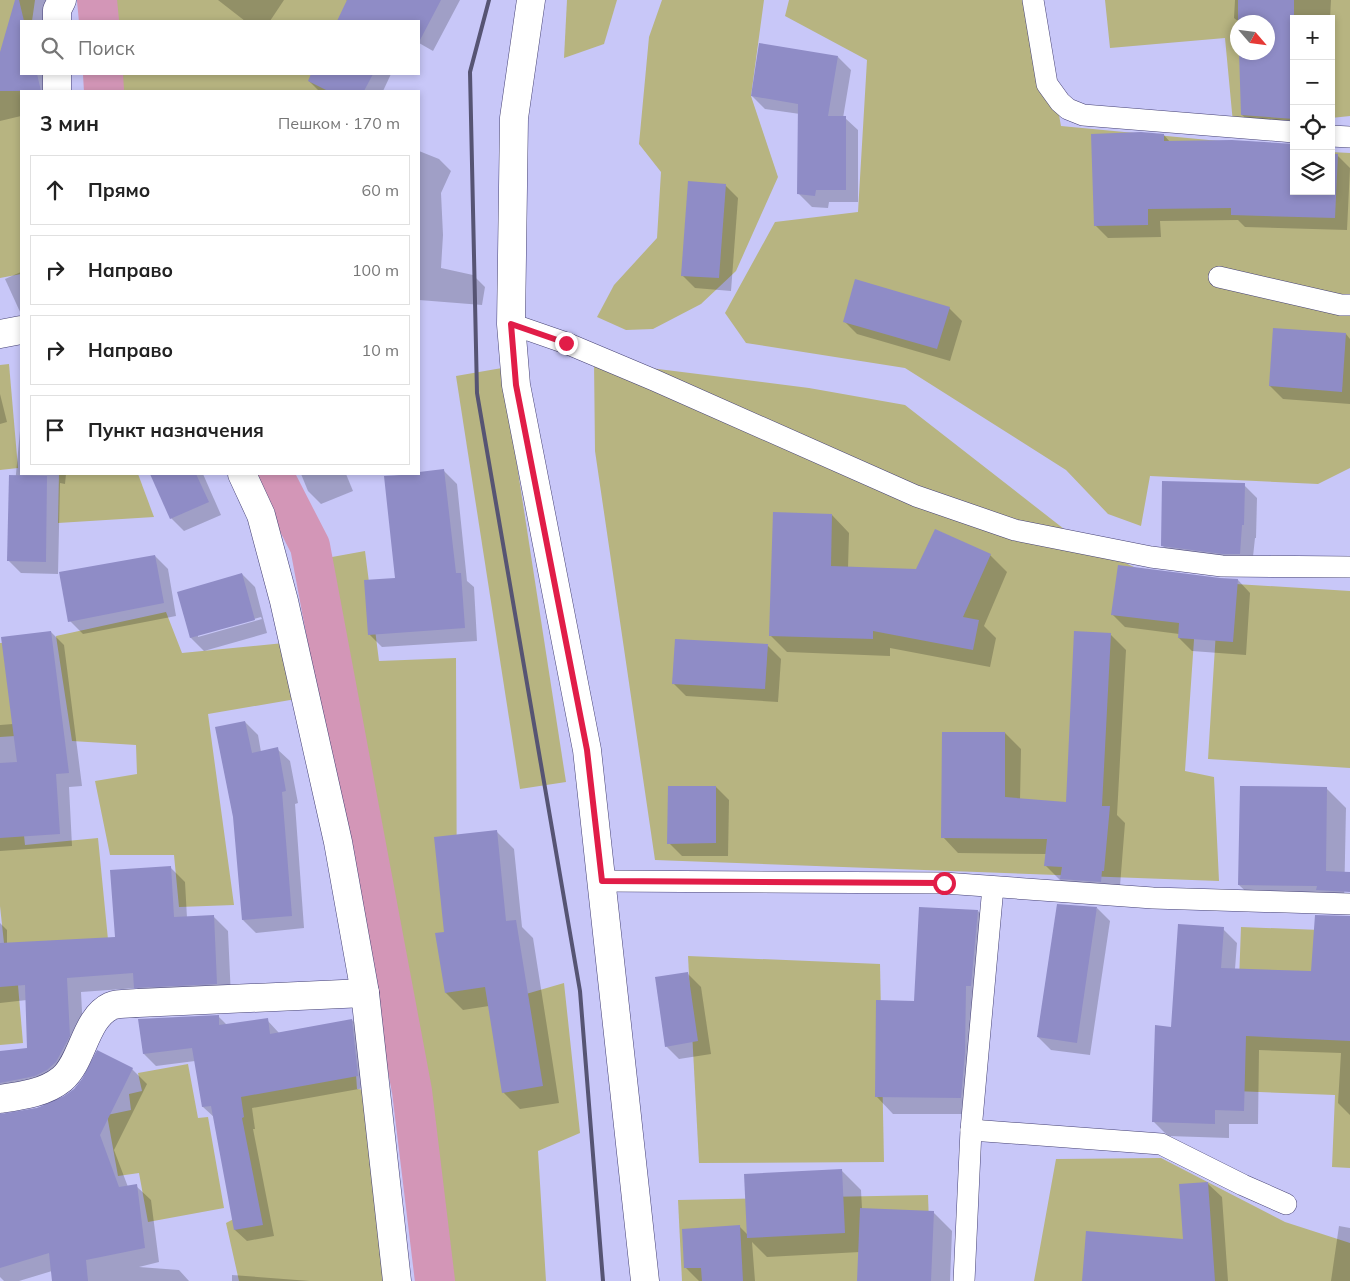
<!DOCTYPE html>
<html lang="ru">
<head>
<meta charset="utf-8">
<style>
	body { margin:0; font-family:Mulish,sans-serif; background:#f6f6f6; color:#222 }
	.controls { position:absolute; right:15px; top:15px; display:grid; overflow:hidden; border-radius:0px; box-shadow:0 2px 8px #0003 }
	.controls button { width:45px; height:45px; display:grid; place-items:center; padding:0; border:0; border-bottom:1px solid #e0e0e0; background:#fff; color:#222; font:25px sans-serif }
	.compass { position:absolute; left:1230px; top:15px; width:45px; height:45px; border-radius:50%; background:#fff; box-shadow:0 2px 8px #0003; rotate:118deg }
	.stop { position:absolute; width:15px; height:15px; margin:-11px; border:4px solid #e11d48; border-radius:50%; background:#fff }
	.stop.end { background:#e11d48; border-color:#fff; box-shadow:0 1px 5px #0008 }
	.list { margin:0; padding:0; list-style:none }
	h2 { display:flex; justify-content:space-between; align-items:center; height:65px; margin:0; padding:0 20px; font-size:21px }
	h2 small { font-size:16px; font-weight:400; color:#767676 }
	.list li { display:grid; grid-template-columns:32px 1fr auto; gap:15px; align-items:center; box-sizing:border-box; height:70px; margin:0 10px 10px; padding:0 10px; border:1px solid #e0e0e0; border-radius:0px }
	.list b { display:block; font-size:19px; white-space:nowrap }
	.list em { font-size:16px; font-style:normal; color:#767676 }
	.icon { flex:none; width:28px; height:28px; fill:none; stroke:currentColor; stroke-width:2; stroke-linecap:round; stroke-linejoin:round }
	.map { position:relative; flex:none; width:1350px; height:1281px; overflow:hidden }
	.search { position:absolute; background:#fff; box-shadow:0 2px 8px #0003; left:20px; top:20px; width:400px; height:55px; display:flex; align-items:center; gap:12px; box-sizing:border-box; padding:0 18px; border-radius:0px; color:#767676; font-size:19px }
	.panel { position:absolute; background:#fff; box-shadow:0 2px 8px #0003; left:20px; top:90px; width:400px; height:385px; border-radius:0px }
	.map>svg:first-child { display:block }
	.green { fill:#b7b481; fill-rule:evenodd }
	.shadow { fill:#0003; fill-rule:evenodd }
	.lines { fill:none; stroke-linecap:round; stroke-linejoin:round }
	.canal { stroke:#d396b7; stroke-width:40 }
	.building { fill:#8f8cc6 }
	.lane-casing { stroke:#454174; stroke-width:22 }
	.street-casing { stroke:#454174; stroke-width:29 }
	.lane { stroke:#fff; stroke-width:21 }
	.street { stroke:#fff; stroke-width:28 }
	.rail { stroke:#565473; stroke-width:4 }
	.route { stroke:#e11d48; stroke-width:6 }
</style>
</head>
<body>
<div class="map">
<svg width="1350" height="1281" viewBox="0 0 1350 1281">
	<rect width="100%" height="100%" fill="#c8c7f8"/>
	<g class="green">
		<path d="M0 0H35L32 21H21V74H23L22 80 26 91H21V274L0 278Z"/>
		<path d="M112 0H355L352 21H113Z"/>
		<path d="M567 0H617L604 44 564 58Z"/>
		<path d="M662 0H764L751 96 778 177 736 271 701 304 653 329 626 330 597 317 614 285 657 238 661 172 639 144 649 37Z"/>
		<path d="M789 0H1038L1061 126 1294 148V191H1331V152L1350 153V468L1318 484 1150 476 1141 526 1108 514 1066 470 905 368 746 343 725 313 775 222 858 212 867 60 785 16Z"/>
		<path d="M1105 0H1350V116L1331 118V19H1294V120L1233 123 1225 38 1110 48ZM1238 22H1268V52H1238Z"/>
		<path d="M115 74H344L337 91H116Z"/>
		<path d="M594 361 809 388 905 405 1082 543 1197 596 1185 771 1214 777 1219 881 655 860 595 451Z"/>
		<path d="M9 364 18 468 0 470V365Z"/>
		<path d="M502 368 566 782 520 789 456 376Z"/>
		<path d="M59 474H138L154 517 58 523Z"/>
		<path d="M365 551 379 661 456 658 457 947 505 1000 564 983 580 1133 538 1151 546 1281H446L423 1085 382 854 321 559Z"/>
		<path d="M1219 583 1350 591V768L1208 759Z"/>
		<path d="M166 612 182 653 284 643 296 699 208 714 234 905 179 907 174 855H110L95 781 137 774 136 745 72 741 56 636Z"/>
		<path d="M39 641 46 734 0 737V643Z"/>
		<path d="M20 797 25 845 98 838 110 960 7 971 0 906V799Z"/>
		<path d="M1241 927 1320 930 1350 1003V1168L1332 1167 1335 1095 1235 1091Z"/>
		<path d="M688 956 880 964 884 1162 699 1163Z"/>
		<path d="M17 974 23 1043 0 1045V976Z"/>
		<path d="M355 1060 357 1089 369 1090 390 1281H239L226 1223 251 1210 224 1062Z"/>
		<path d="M188 1064 198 1118 208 1117 224 1208 148 1222 139 1173 118 1176 107 1115 131 1110 129 1094 142 1091 138 1073Z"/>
		<path d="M1161 1158 1285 1222 1350 1243V1281H1034L1056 1159Z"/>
		<path d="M928 1195 931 1281H682L678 1200Z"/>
	</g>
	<g class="shadow">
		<path d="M16 0H65L55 21H21V74H46L50 91H21V116L0 121V57Z"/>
		<path d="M218 0H284L270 21H245Z"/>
		<path d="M346 0H460L433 51 419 43V21H338L348 1Z"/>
		<path d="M1235 0H1331L1330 19H1294V130L1255 127 1242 115 1268 52V22H1239L1234 18Z"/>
		<path d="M838 57 851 70 843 118H845L858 130V202H829L828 208 812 207 799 194 800 114 765 109 752 96Z"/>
		<path d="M313 74H391L383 91H319L309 81Z"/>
		<path d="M1164 135 1170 142 1294 191H1331L1337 155 1350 168 1347 230 1245 227 1238 220 1160 221 1161 237 1108 238 1095 225Z"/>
		<path d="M419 151 439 159 451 171 441 193 443 235 441 268 473 275 485 287 482 305 419 300Z"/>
		<path d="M725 185 738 198 731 291 695 288 682 275Z"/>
		<path d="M21 272V314L5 279Z"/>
		<path d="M949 308 962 321 950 361 857 334 844 321Z"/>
		<path d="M1346 334 1350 339V404L1283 399 1270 386Z"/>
		<path d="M0 394 7 422 0 424Z"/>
		<path d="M21 420V474H66L65 484 60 483 58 574 21 573 8 560Z"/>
		<path d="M444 471 457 484 467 581 474 587 477 641 382 647 369 634 396 579 385 477Z"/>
		<path d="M152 474H203L221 515 184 531 171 518Z"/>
		<path d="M301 474H346L353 491 321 504 308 491Z"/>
		<path d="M1244 485 1257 498 1256 538H1255L1252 566 1175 558 1162 545Z"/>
		<path d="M832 515 849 533 848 568 917 571 990 555 1007 572 984 626 996 638 990 667 890 648V656L787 652 770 635Z"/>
		<path d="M155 556 168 569 176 616 83 634 70 621Z"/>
		<path d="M242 574 255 587 267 633 204 651 191 638 178 593ZM261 617 262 619 198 637V635Z"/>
		<path d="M1220 580H1238L1250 593 1246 655 1192 651 1179 638V634L1125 627 1112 614Z"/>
		<path d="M51 632 64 645 82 786 69 787 72 846 0 851V725L13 724Z"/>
		<path d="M1110 634 1126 650 1117 815 1125 823 1120 886 1061 881 1045 865 1046 854 958 853 943 837 1005 733 1021 749 1020 800 1067 804Z"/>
		<path d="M768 646 781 659 778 702 686 696 673 683Z"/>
		<path d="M245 722 258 735 261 752 277 749 290 761 298 803 295 804 304 928 256 933 243 920Z"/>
		<path d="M716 787 729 800 728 856H682L669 843Z"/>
		<path d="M1326 788 1346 808 1344 905 1259 904 1239 885Z"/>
		<path d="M497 832 514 849 522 927 533 938 559 1103 520 1109 503 1092 489 1006 463 1010 446 993 445 933Z"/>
		<path d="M170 867 185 882 187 918 213 916 228 931 231 998 150 1002 137 988 81 992 84 1051 0 1108V1052L28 1049 27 1000 0 1003V923L7 930V944L116 938Z"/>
		<path d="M1097 908 1110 921 1090 1055 1051 1050 1038 1037Z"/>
		<path d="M978 911 995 928 978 1114H893L877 1097 915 1002Z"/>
		<path d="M1350 921V1115L1338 1103 1341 1053 1259 1050 1258 1124H1229V1138L1168 1136 1154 1122 1173 1028 1223 929 1237 943 1235 969 1312 973Z"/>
		<path d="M688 974 701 987 711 1054 679 1059 666 1046Z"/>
		<path d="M218 1016 227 1025 267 1020 279 1033 352 1020 363 1032 370 1087 252 1108 255 1129H253L274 1236 247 1241 235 1230 215 1118 203 1107 195 1061 156 1066 144 1054 140 1020Z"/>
		<path d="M132 1069 147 1084 114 1150 128 1187 136 1186 151 1200 159 1262 139 1267 179 1270 189 1281H53L52 1271 19 1281H4L0 1277V1115L47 1106Z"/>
		<path d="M842 1171 861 1190 862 1209 933 1212 952 1231 950 1281H858L860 1252 767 1257 752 1242 755 1281H699L686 1268 739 1226 748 1235Z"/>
		<path d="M1207 1183 1222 1197 1228 1281H1083L1185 1241Z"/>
		<path d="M1339 1226 1350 1228V1281H1331Z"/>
		<path d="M232 1275 310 1281H232Z"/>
	</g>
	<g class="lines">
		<g class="canal">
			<path d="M97 0 99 21"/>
			<path d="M103 74 104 91"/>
			<path d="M273 474 310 546 412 1091 435 1281"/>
		</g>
	</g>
	<g class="building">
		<path d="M15 0H19L24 21H21V74H37L41 91H0V52Z"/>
		<path d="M347 0H441L420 40 419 21H337Z"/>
		<path d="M1238 0H1294V119L1241 115 1239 52H1268V22H1238Z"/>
		<path d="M759 43 838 56 828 116H846V190H816L815 196 797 194 798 104 751 96Z"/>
		<path d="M311 74H373L364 91H328L308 81Z"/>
		<path d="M1141 132 1164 134V141L1232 140 1294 144V191H1331V154H1338L1335 218 1231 215V208L1148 209V225L1094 226 1091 134Z"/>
		<path d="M688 181 726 184 719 278 681 276Z"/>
		<path d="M855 279 950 307 937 349 843 322Z"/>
		<path d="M1273 328 1346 333 1342 392 1269 386Z"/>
		<path d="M444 469 456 573H461L465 628 368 635 364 580 395 578 384 476 419 474V472Z"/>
		<path d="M150 474H196L209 502 170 519Z"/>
		<path d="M9 475 47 476 46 562 7 561Z"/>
		<path d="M1162 481 1245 483 1244 525H1242L1240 554H1223L1161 546Z"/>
		<path d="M773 512 832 514 831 566 916 569 935 529 991 554 963 617 979 620 973 650 873 631V639L769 636Z"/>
		<path d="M155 555 164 603 68 622 59 572Z"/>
		<path d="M1118 565 1220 578 1238 579 1233 642 1178 638 1179 623 1111 615Z"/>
		<path d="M242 573 255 620 190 638 177 592Z"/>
		<path d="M51 631 69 773 56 774 60 834 0 838V763L17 762 1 637Z"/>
		<path d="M1074 631 1111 633 1102 806H1110L1104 871H1102L1101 882 1060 879 1062 867 1044 866 1047 839 941 838 942 732H1005V797L1066 802Z"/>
		<path d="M675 639 768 644 765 689 672 684Z"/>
		<path d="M245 721 252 753 278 747 286 791 282 792 292 916 242 920 233 817 215 727Z"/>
		<path d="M668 786H716V843L667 844Z"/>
		<path d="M1240 786 1327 787 1326 871 1350 872V892L1316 890 1317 886 1238 885Z"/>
		<path d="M497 830 506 921 516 920 543 1086 502 1093 485 987 445 993 435 933 444 932 434 837Z"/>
		<path d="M171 866 174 917 214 915 217 984 134 988 133 973 67 978 70 1036 56 1062 47 1070 35 1076 0 1083V1051L27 1048 25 985 0 987V943L115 937 110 870Z"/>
		<path d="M1057 904 1097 907 1077 1043 1037 1037Z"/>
		<path d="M919 907 978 910 971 986H966L965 1053 961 1098 875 1097 876 1000 914 1001Z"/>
		<path d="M1315 915 1350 916V1041L1246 1036 1244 1111 1215 1110V1124L1152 1122 1155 1025 1171 1027 1178 924 1224 927 1221 968 1311 971Z"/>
		<path d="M688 972 698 1041 665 1047 655 977Z"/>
		<path d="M219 1015V1025L268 1018 270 1034 352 1019 358 1076 241 1097 244 1117 242 1118 263 1225 234 1230 211 1106 202 1107 192 1048 143 1054 138 1019Z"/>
		<path d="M97 1050 133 1068 100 1135 119 1187 137 1184 145 1248 86 1260 88 1281H52L49 1253 0 1268V1114L37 1108 64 1096 74 1089 82 1079Z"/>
		<path d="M842 1169 845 1233 747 1238 744 1174Z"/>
		<path d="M1208 1182 1215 1281H1082L1086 1231 1183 1239 1179 1184Z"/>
		<path d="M860 1208 934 1211 931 1281H857Z"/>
		<path d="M740 1225 743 1281H702L701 1268H684L682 1229Z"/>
	</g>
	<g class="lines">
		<g class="lane-casing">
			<g id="lane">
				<path d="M1033 0 1047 84 1060 102 1068 109 1083 115 1294 132"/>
				<path d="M1331 136 1350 137"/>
				<path d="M1219 277 1341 305H1350"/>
				<path d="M511 324 566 343 654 380 916 496 1015 530 1151 557 1222 566 1350 567"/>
				<path d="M602 881 944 883 1153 898 1350 904"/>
				<path d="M971 1130 1161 1144 1243 1185 1286 1204"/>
				<path d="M964 1281 971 1130 993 887"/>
			</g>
		</g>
		<g class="street-casing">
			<g id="street">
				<path d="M531 0 514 118 511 324 516 385 587 750 645 1281"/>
				<path d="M57 21V10L62 0"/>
				<path d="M57 91V74"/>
				<path d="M0 334 21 330"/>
				<path d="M242 474 261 515 284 601 338 842 365 993 397 1281"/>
				<path d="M0 1099C21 1096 45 1093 62 1079 83 1061 85 1018 111 1006 119 1003 130 1004 138 1003L365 993"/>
			</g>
		</g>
		<use href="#lane" class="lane"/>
		<use href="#street" class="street"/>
		<path class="rail" d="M489 0 470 72 477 393 580 991 603 1281"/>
	</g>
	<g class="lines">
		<path class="route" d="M566 343 511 324 516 385 587 750 602 881 944 883"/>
	</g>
</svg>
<div class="controls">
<button>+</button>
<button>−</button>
<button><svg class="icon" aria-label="locate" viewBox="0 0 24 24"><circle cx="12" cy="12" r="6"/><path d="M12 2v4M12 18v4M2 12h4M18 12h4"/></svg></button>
<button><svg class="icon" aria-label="layers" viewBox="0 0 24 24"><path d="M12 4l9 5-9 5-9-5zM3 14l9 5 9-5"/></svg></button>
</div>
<svg class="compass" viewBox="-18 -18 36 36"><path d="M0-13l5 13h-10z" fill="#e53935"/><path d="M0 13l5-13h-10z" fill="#767676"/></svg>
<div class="stop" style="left:944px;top:883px"></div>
<div class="stop end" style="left:566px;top:343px"></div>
<div class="search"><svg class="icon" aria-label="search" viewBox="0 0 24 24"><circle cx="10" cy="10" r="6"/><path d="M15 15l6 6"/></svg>Поиск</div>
<section class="panel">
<h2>3 мин<small>Пешком · 170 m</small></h2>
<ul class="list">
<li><svg class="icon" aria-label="ahead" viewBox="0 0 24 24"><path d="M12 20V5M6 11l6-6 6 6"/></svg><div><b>Прямо</b></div><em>60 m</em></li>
<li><svg class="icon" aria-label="right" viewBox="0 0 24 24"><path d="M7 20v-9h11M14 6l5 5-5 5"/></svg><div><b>Направо</b></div><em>100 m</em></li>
<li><svg class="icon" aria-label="right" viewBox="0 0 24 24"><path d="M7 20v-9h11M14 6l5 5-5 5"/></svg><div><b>Направо</b></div><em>10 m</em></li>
<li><svg class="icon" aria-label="arrive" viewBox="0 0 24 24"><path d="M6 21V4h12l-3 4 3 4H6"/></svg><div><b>Пункт назначения</b></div></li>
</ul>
</section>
</div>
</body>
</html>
